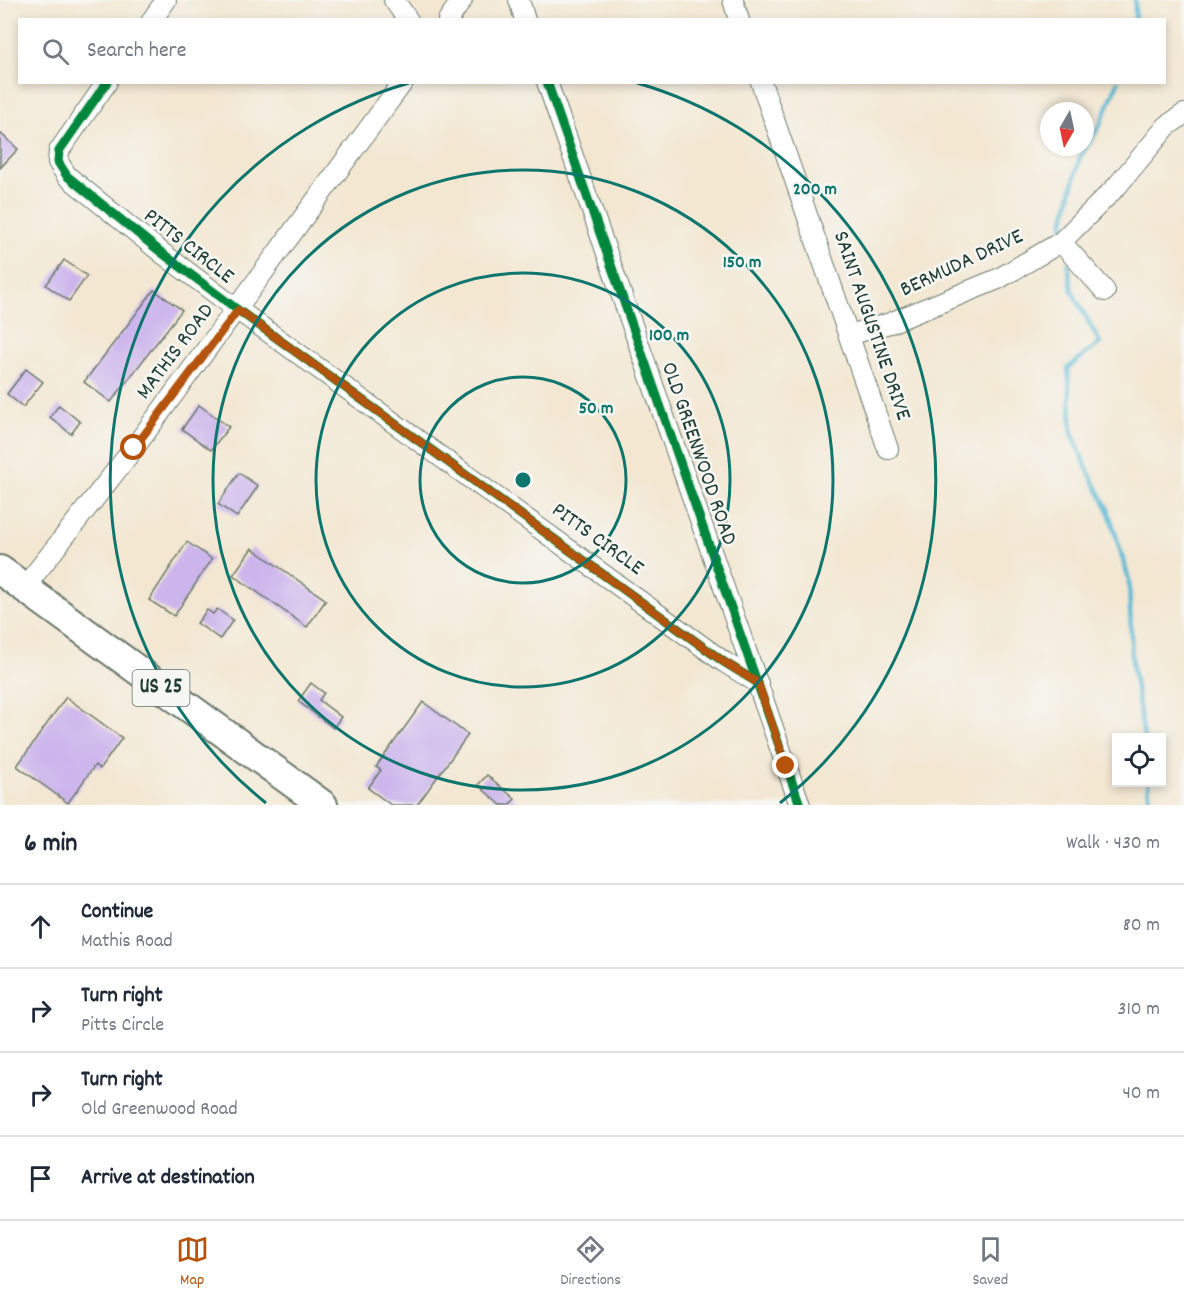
<!DOCTYPE html>
<html lang="en">
<head>
<meta charset="utf-8">
<style>
	body { margin:0; font-family:Dekko,sans-serif; background:#f2f2f3; color:#1f2937 }
	.controls { position:absolute; right:18px; bottom:18px; display:grid; overflow:hidden; border-radius:0px; box-shadow:0 3px 9px #0003 }
	.controls button { width:54px; height:54px; display:grid; place-items:center; padding:0; border:0; border-bottom:2px solid #e0e1e3; background:#fff; color:#1f2937; font:30px sans-serif }
	.compass { position:absolute; left:1040px; top:102px; width:54px; height:54px; border-radius:50%; background:#fff; box-shadow:0 3px 9px #0003; rotate:189deg }
	.stop { position:absolute; width:18px; height:18px; margin:-14px; border:4px solid #b45309; border-radius:50%; background:#fff }
	.stop.end { background:#b45309; border-color:#fff; box-shadow:0 2px 6px #0008 }
	.list { margin:0; padding:0; list-style:none }
	h2 { display:flex; justify-content:space-between; align-items:center; height:78px; margin:0; padding:0 24px; font-size:26px }
	h2 small { font-size:20px; font-weight:400; color:#747a83 }
	.list li { display:grid; grid-template-columns:39px 1fr auto; gap:18px; align-items:center; box-sizing:border-box; height:84px; padding:0 24px; border-top:2px solid #e0e1e3 }
	.list b { display:block; font-size:22px; white-space:nowrap }
	.list p { margin:0; font-size:20px; white-space:nowrap; color:#747a83 }
	.list em { font-size:20px; font-style:normal; color:#747a83 }
	.icon { flex:none; width:33px; height:33px; fill:none; stroke:currentColor; stroke-width:2; stroke-linecap:round; stroke-linejoin:round }
	.map { position:relative; flex:none; width:1184px; height:805px; overflow:hidden }
	.search { position:absolute; background:#fff; box-shadow:0 3px 9px #0003; left:18px; right:18px; top:18px; height:66px; display:flex; align-items:center; gap:15px; box-sizing:border-box; padding:0 21px; border-radius:0px; color:#747a83; font-size:22px }
	.sheet { height:414px; background:#fff }
	nav { display:flex; justify-content:space-around; align-items:center; box-sizing:border-box; height:84px; border-top:2px solid #e0e1e3; background:#fff; font-size:16px; color:#747a83 }
	nav a { display:grid; justify-items:center; gap:3px }
	nav .on { color:#b45309 }
	.map>svg:first-child { display:block }
	.lines { fill:none; stroke-linecap:round; stroke-linejoin:round }
	.stream { stroke:#55b8d3; stroke-width:4.5 }
	.building { fill:#ccb5ec }
	.minor-casing { stroke:#69786b; stroke-width:22 }
	.highway-casing { stroke:#69786b; stroke-width:32 }
	.minor { stroke:#fff; stroke-width:20 }
	.highway { stroke:#fff; stroke-width:28 }
	.cycleway-casing { stroke:#f6f6f2; stroke-width:13 }
	.cycleway { stroke:#00873e; stroke-width:9 }
	.route { stroke:#b45309; stroke-width:8 }
	.ring { fill:none; stroke:#0f766e; stroke-width:3 }
	.labels { text-anchor:middle; dominant-baseline:central; stroke-width:5; stroke-linejoin:round; paint-order:stroke }
	.shield { fill:#f6f6f2; stroke:#60746d; stroke-width:1.5 }
	.shield-label { font-size:21px; font-weight:bold; fill:#1f3d34 }
	.street-label { font-size:22px; fill:#1f3d34; stroke:#f6f6f2 }
	.centre { fill:#0f766e; stroke:#f6f6f2; stroke-width:3 }
	.ring-label { font-size:18px; text-anchor:middle; font-weight:bold; fill:#0f766e; stroke:#f6f6f2; stroke-width:5; stroke-linejoin:round; paint-order:stroke }
</style>
</head>
<body>
<div class="map">
<svg width="1184" height="805" viewBox="0 0 1184 805">
	<rect width="100%" height="100%" fill="#f6f6f2"/>
	<filter id="ink" filterUnits="userSpaceOnUse"><feTurbulence type="fractalNoise" baseFrequency=".0167" numOctaves="2"/><feDisplacementMap in="SourceGraphic" scale="12" xChannelSelector="R" yChannelSelector="G"/><feConvolveMatrix kernelMatrix="1 2 1 2 8 2 1 2 1" color-interpolation-filters="sRGB"/></filter>
	<filter id="wash" filterUnits="userSpaceOnUse"><feTurbulence type="fractalNoise" baseFrequency=".008" numOctaves="4" result="noise"/><feDisplacementMap in="SourceGraphic" scale="24" xChannelSelector="R" yChannelSelector="G"/><feGaussianBlur stdDeviation="1.35" result="paint"/><feColorMatrix in="noise" values="0 0 0 0 0 0 0 0 0 0 0 0 0 0 0 0 0 1.4 0 .05"/><feComposite in="paint" operator="in"/></filter>
	<g filter="url(#wash)">
		<rect width="100%" height="100%" fill="#f3e7d2"/>
		<g class="lines">
			<g class="stream">
				<path d="M1135 20V0"/>
				<path d="M1064 230 1063 224 1080 157 1100 125 1118 82"/>
				<path d="M1068 264 1072 291 1100 343 1068 368 1072 433 1087 469 1108 509 1129 580 1132 662 1144 738"/>
				<path d="M1148 782 1150 805"/>
			</g>
		</g>
		<g id="blocks">
			<g class="building">
				<path d="M0 133 18 149 0 168Z"/>
				<path d="M64 260 87 276 69 301 46 285Z"/>
				<path d="M154 290 182 310 111 402 84 382Z"/>
				<path d="M26 369 43 382 23 407 7 394Z"/>
				<path d="M59 405 80 422 71 434 50 417Z"/>
				<path d="M199 405 229 427 211 450 182 429Z"/>
				<path d="M239 473 258 486 237 517 218 504Z"/>
				<path d="M187 542 212 559 174 616 149 600Z"/>
				<path d="M252 548 326 600 307 627 233 575Z"/>
				<path d="M217 609 233 620 220 639 197 623 207 610 213 614Z"/>
				<path d="M311 683 324 693 319 700 341 717 333 728 298 701Z"/>
				<path d="M66 697 122 738 100 769 95 765 68 803 17 766Z"/>
				<path d="M423 702 468 735 417 805H391L368 788 381 770 376 767Z"/>
				<path d="M487 775 515 799 509 805H501L478 785Z"/>
			</g>
		</g>
	</g>
	<g filter="url(#ink)">
		<use href="#blocks" fill-opacity="0" stroke="#69786b" stroke-width="1.5"/>
		<g class="lines">
			<g class="minor-casing">
				<g id="minor">
					<path d="M394 0 408 20"/>
					<path d="M519 0 525 20"/>
					<path d="M733 0 739 20"/>
					<path d="M152 20 166 0"/>
					<path d="M448 20 462 0"/>
					<path d="M107 82 59 151 58 162 67 176 162 253 238 310 724 662 758 683"/>
					<path d="M547 82 800 805"/>
					<path d="M761 82 888 449"/>
					<path d="M1061 242 1105 291"/>
					<path d="M849 335 890 323 998 279 1061 242 1117 186 1167 126 1184 114"/>
					<path d="M24 588 134 448 403 82"/>
				</g>
			</g>
			<g class="highway-casing">
				<path id="highway" d="M0 570 323 805"/>
			</g>
			<use href="#minor" class="minor"/>
			<use href="#highway" class="highway"/>
			<g class="cycleway-casing">
				<g id="cycleway">
					<path d="M107 82 59 151 58 162 67 176 162 253 238 310 724 662 758 683"/>
					<path d="M547 82 800 805"/>
				</g>
			</g>
			<use href="#cycleway" class="cycleway"/>
		</g>
	</g>
	<g class="lines" filter="url(#ink)">
		<path class="route" d="M134 448 238 310 724 662 758 683 786 766"/>
	</g>
	<g class="ring">
		<circle cx="523" cy="480" r="103"/>
		<circle cx="523" cy="480" r="207"/>
		<circle cx="523" cy="480" r="310"/>
		<path d="M266 803A413 413 0 0 1 409 83M637 83A413 413 0 0 1 780 803"/>
	</g>
	<g class="labels">
		<rect class="shield" x="132.5" y="670" width="57" height="36" rx="4.5"/>
		<g class="shield-label">
			<text x="161" y="688">US 25</text>
		</g>
		<g class="street-label">
			<text transform="translate(188 247) rotate(38)">PITTS CIRCLE</text>
			<text transform="translate(962 264) rotate(-25)">BERMUDA DRIVE</text>
			<text transform="translate(871 326) rotate(71)">SAINT AUGUSTINE DRIVE</text>
			<text transform="translate(176 352) rotate(-53)">MATHIS ROAD</text>
			<text transform="translate(698 454) rotate(71)">OLD GREENWOOD ROAD</text>
			<text transform="translate(597 540) rotate(36)">PITTS CIRCLE</text>
		</g>
	</g>
	<circle cx="523" cy="480" r="9" class="centre"/>
	<g class="ring-label">
		<text x="815" y="194">200 m</text>
		<text x="742" y="267">150 m</text>
		<text x="669" y="340">100 m</text>
		<text x="596" y="413">50 m</text>
	</g>
</svg>
<div class="controls">
<button><svg class="icon" aria-label="locate" viewBox="0 0 24 24"><circle cx="12" cy="12" r="6"/><path d="M12 2v4M12 18v4M2 12h4M18 12h4"/></svg></button>
</div>
<svg class="compass" viewBox="-18 -18 36 36"><path d="M0-13l5 13h-10z" fill="#e53935"/><path d="M0 13l5-13h-10z" fill="#747a83"/></svg>
<div class="stop" style="left:134px;top:448px"></div>
<div class="stop end" style="left:786px;top:766px"></div>
<div class="search"><svg class="icon" aria-label="search" viewBox="0 0 24 24"><circle cx="10" cy="10" r="6"/><path d="M15 15l6 6"/></svg>Search here</div>
</div>
<section class="sheet">
<h2>6 min<small>Walk · 430 m</small></h2>
<ul class="list">
<li><svg class="icon" aria-label="ahead" viewBox="0 0 24 24"><path d="M12 20V5M6 11l6-6 6 6"/></svg><div><b>Continue</b><p>Mathis Road</p></div><em>80 m</em></li>
<li><svg class="icon" aria-label="right" viewBox="0 0 24 24"><path d="M7 20v-9h11M14 6l5 5-5 5"/></svg><div><b>Turn right</b><p>Pitts Circle</p></div><em>310 m</em></li>
<li><svg class="icon" aria-label="right" viewBox="0 0 24 24"><path d="M7 20v-9h11M14 6l5 5-5 5"/></svg><div><b>Turn right</b><p>Old Greenwood Road</p></div><em>40 m</em></li>
<li><svg class="icon" aria-label="arrive" viewBox="0 0 24 24"><path d="M6 21V4h12l-3 4 3 4H6"/></svg><div><b>Arrive at destination</b></div></li>
</ul>
</section>
<nav>
<a class="on"><svg class="icon" aria-label="map" viewBox="0 0 24 24"><path d="M3 6l6-2 6 2 6-2v14l-6 2-6-2-6 2zM9 4v14M15 6v14"/></svg>Map</a>
<a><svg class="icon" aria-label="directions" viewBox="0 0 24 24"><path d="M12 3l9 9-9 9-9-9zM9 14v-3h6M13 9l2 2-2 2"/></svg>Directions</a>
<a><svg class="icon" aria-label="saved" viewBox="0 0 24 24"><path d="M7 4h10v16l-5-4-5 4z"/></svg>Saved</a>
</nav>
</body>
</html>
